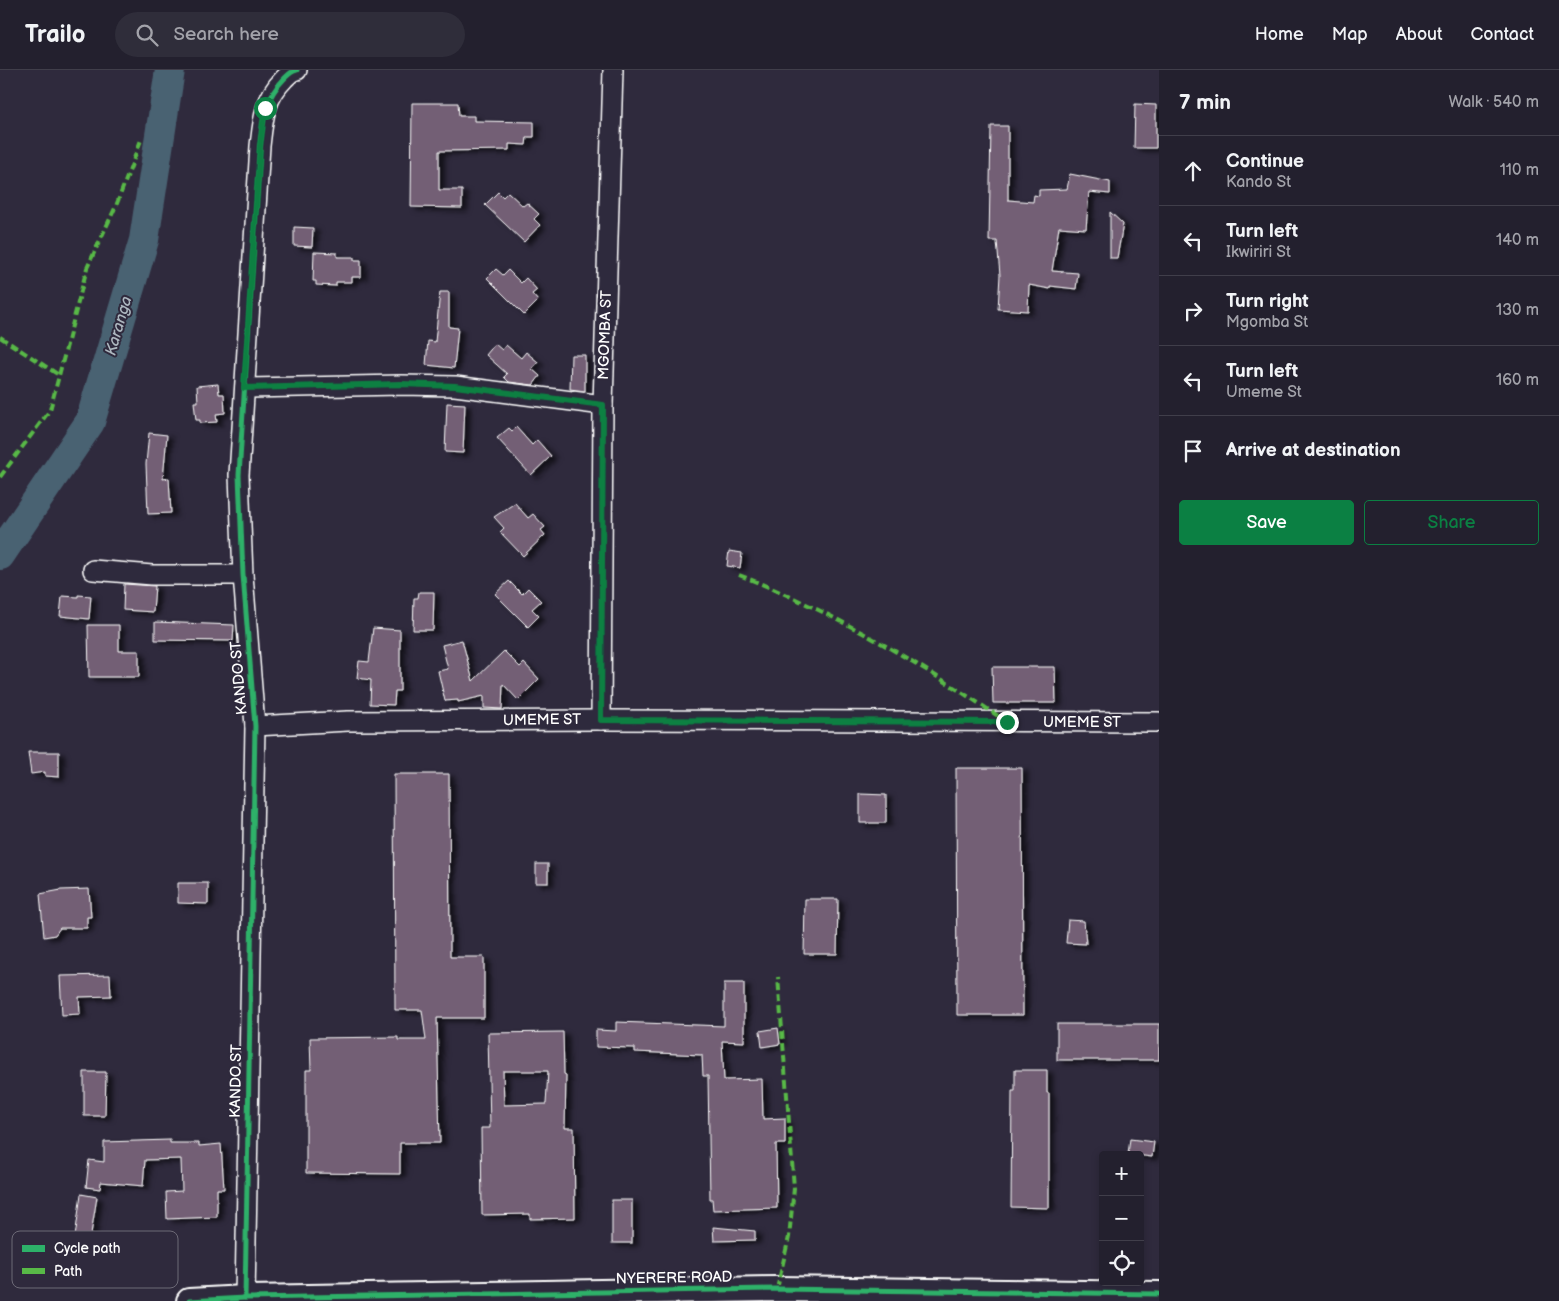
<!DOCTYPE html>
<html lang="en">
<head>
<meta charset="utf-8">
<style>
	body { margin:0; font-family:"Balsamiq Sans",sans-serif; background:#2f2d3a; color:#f1f3f6 }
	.controls { position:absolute; right:15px; bottom:15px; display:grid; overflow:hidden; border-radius:5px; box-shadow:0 2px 8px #0003 }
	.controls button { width:45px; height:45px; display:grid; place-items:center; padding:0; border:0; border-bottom:1px solid #403e4a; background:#23202e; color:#f1f3f6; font:25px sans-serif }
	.stop { position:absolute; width:15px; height:15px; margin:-11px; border:4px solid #0b8043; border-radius:50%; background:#fff }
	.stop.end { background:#0b8043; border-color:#fff; box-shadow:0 1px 5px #0008 }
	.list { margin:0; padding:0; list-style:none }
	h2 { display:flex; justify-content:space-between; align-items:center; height:65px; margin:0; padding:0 20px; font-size:21px }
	h2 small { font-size:16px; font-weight:400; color:#a3a3aa }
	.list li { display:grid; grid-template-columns:32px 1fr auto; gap:15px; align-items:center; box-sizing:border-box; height:70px; padding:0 20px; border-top:1px solid #403e4a }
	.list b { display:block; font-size:19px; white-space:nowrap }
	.list p { margin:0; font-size:16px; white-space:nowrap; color:#a3a3aa }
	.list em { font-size:16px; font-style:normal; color:#a3a3aa }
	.actions { display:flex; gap:10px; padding:15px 20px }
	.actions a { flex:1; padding:11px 0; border:1px solid #0b8043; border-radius:5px; text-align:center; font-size:18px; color:#0b8043 }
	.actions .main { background:#0b8043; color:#fff }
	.icon { flex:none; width:28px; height:28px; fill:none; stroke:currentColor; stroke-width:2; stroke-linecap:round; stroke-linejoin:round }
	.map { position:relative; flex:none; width:1159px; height:1231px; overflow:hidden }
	header { display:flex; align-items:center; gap:30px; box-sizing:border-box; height:70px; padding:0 25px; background:#23202e; border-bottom:1px solid #403e4a }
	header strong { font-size:24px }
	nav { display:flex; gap:28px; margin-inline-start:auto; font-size:18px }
	.search { width:350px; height:45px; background:#2f2d3a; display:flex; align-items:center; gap:12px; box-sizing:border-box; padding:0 18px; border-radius:28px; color:#a3a3aa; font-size:19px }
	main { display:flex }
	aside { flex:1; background:#23202e }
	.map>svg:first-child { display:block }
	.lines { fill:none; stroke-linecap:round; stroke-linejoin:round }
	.river { stroke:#4a6272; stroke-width:30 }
	.building { fill:#735e74; stroke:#fff; fill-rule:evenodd; filter:url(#shadow) }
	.minor-casing { stroke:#fff; stroke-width:22 }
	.tertiary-casing { stroke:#fff; stroke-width:28 }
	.minor { stroke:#2f2a3d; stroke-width:19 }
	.tertiary { stroke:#2f2a3d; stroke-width:24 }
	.quiet { stroke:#58b947; stroke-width:4; stroke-dasharray:8 4; stroke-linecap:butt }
	.cycleway-casing { stroke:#2f2a3d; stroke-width:8 }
	.cycleway { stroke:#2db169; stroke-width:5 }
	.route { stroke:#0b8043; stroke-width:6 }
	.labels { text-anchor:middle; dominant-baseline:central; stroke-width:4; stroke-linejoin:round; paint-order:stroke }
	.street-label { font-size:15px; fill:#fff; stroke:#2f2a3d }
	.water-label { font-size:16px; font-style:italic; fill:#aeb8c0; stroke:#2f2a3d }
	.key { fill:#2f2a3d; stroke:#6d6a77; stroke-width:1 }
	.key-label { font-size:14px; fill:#fff }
</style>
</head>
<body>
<header>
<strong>Trailo</strong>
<div class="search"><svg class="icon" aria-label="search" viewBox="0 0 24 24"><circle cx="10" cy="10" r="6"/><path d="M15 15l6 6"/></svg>Search here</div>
<nav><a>Home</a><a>Map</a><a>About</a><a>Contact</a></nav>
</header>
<main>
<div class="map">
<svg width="1159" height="1231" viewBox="0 0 1159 1231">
	<defs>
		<filter id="shadow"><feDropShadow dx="5.5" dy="3" stdDeviation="2.5" flood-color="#0009"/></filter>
	</defs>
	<rect width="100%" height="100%" fill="#2f2a3d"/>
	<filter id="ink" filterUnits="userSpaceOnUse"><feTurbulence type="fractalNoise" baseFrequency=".02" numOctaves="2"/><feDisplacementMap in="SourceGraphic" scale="10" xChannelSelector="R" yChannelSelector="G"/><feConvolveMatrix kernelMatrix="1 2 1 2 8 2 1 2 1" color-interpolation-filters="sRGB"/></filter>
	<g filter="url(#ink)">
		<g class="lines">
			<path class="river" d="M0 485 90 352 144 170 170 0"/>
		</g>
		<g class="building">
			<path d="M412 33H458L459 46H474V51L534 52V67H527L526 75 509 74V80L439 81V120H462V138L411 137Z"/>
			<path d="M1135 34 1156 35V78H1134Z"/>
			<path d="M991 56H1008V130L1033 132 1034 125 1039 126V120L1067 119 1070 104 1110 112V124L1089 122 1086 159 1059 157 1052 201 1078 203 1076 219 1050 216V219L1029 215 1028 241 998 239 1000 205 997 171H989Z"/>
			<path d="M498 122 503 127 508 122 523 136 527 133 539 144 534 149 540 155 524 172 485 135Z"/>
			<path d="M1110 142 1123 154 1117 188H1110Z"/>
			<path d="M294 157 313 158 312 177 294 176Z"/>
			<path d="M314 182 337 183V187H354V190H361V207H352V212H336V216L316 215V211H313Z"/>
			<path d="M496 199 503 205 508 200 521 213 526 208 537 220 532 224 538 231 524 245 487 208Z"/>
			<path d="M440 222H449V257L458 258 454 298 426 295 428 271 435 272Z"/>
			<path d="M495 274 502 280 506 275 521 288 526 282 538 292 532 299 540 306 533 315 509 312 504 307 507 304 486 285Z"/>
			<path d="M571 285H585V321L570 319Z"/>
			<path d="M218 314 219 324H224L225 343 216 344 217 352 200 353V350H196L194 332H198L197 316Z"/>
			<path d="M447 333 465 334 463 383 445 382Z"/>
			<path d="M516 357 532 375 537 370 551 386 531 405 497 368 509 358 512 361Z"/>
			<path d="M149 363 167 365 163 409 169 408 171 443 148 444 146 394Z"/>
			<path d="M515 433 528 448 533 444 545 457 541 460 545 465 523 486 500 462 504 458 494 447Z"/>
			<path d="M729 481 742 483 740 498 727 496Z"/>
			<path d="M509 511 522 524 528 518 541 531 532 539 539 546 528 557 495 524Z"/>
			<path d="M124 514 155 516 153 542 123 540Z"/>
			<path d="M419 522H434L433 560H413L414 528H418Z"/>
			<path d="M78 525 91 526 89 549 60 546 62 526 78 527Z"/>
			<path d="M155 552 234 555 233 571 155 570Z"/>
			<path d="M88 555H119V581H139V607H89Z"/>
			<path d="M373 558 400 560V621H395L394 635 370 634 371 610 357 608 359 591 369 592Z"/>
			<path d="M462 570 473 611 504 581 520 597 524 593 539 609 518 630 503 614 502 639 484 638V626L458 632V630L445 631 438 601 448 599 442 575Z"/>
			<path d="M992 597H1055L1056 633H993Z"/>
			<path d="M28 682H59V707L45 706V702L31 704Z"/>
			<path d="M956 698H1022L1023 945H957Z"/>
			<path d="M394 704H449L450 887H484V948H437L440 1073H400V1104L306 1103V1000H311L310 968 398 967V970H426L422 940H395Z"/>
			<path d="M860 724 886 725V753H860Z"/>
			<rect x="536" y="794" width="12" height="19"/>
			<path d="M178 813H208V834L178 833Z"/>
			<path d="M89 819 91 847H87V858H60L55 865 44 867 40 824 61 820Z"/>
			<path d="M805 829H838L837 884H804Z"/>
			<path d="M1068 850 1084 851 1086 874 1066 873Z"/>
			<path d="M110 905 111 926 79 927 80 944 62 945 60 906Z"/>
			<path d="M724 913H744V972L722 971 724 1010 762 1009 763 1049 785 1048V1074H776L777 1138 713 1140 712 1129H710L708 1006H703L702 985 635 982V978L596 977V960L616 961V952L724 956Z"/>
			<rect x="1057" y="954" width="102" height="36"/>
			<path d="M778 958 780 974 762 977 760 961Z"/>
			<path d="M563 962 564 1004 566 1005 565 1058H574L575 1148 530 1149V1144L482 1145 481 1058H490L488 963ZM503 1001H548L546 1034 504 1035Z"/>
			<path d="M1015 1000H1047V1023H1049V1138L1011 1137 1012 1021H1015Z"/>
			<path d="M84 1002H106L105 1046H84Z"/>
			<path d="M1130 1069 1154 1072 1152 1087 1128 1084Z"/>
			<path d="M170 1070V1073H199V1076L221 1074 224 1119H217V1147L167 1149 166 1122 182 1121 181 1089 145 1090 143 1116 101 1112 100 1119 86 1117 89 1090 104 1092V1072Z"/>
			<path d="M81 1124 97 1127 89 1176 74 1174Z"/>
			<rect x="612" y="1130" width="20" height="43"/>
			<path d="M713 1157 755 1161V1170L714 1171Z"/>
		</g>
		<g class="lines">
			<g class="minor-casing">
				<g id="minor">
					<path d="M245 318 401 315 455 316 603 335"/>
					<path d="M93 500 152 505H243"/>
					<path d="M601 650 603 335 613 0"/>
					<path d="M255 656 348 651 601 650 1159 652"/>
					<path d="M245 1228 255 656 243 505 239 405 260 76C263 50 264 29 284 9 288 5 291 1 297 0"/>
				</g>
			</g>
			<g class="tertiary-casing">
				<path id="tertiary" d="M189 1231 245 1228 777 1219 1159 1224"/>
			</g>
			<use href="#minor" class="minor"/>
			<use href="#tertiary" class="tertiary"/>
			<g class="quiet">
				<path d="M0 267 59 305"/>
				<path d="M0 407 50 340 87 198 116 136 141 70"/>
				<path d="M739 505C835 542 922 595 1007 652"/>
				<path d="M777 1219 789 1167 794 1118 778 907"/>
			</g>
			<g class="cycleway-casing">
				<g id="cycleway">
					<path d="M245 1228 255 656 243 505 239 405 260 76C263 50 264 29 284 9 288 5 291 1 297 0"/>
					<path d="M189 1231 245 1228 777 1219 1159 1224"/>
				</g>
			</g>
			<use href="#cycleway" class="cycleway"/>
		</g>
	</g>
	<g class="lines" filter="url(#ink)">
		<path class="route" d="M265 38 260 76 244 318 401 314 455 316 603 335 601 650 1007 652"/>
	</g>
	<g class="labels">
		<g class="street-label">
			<text transform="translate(605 265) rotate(-88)">MGOMBA ST</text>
			<text transform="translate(239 608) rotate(-95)">KANDO ST</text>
			<text transform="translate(542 650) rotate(-1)">UMEME ST</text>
			<text x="1082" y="652">UMEME ST</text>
			<text transform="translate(236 1011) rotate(-89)">KANDO ST</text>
			<text transform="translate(674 1208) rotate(-1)">NYERERE ROAD</text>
		</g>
		<g class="water-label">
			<text transform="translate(119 256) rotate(-74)">Karanga</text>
		</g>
	</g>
	<rect x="12" y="1161" width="166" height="57" rx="8" class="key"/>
	<rect x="22" y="1175" width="23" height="7" fill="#2db169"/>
	<rect x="22" y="1198" width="23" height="6" fill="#58b947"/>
	<g class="key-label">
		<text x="54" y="1183">Cycle path</text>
		<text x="54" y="1206">Path</text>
	</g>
</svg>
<div class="controls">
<button>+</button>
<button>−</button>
<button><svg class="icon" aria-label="locate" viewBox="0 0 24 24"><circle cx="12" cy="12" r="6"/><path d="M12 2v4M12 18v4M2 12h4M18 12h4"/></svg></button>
</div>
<div class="stop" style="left:265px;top:38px"></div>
<div class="stop end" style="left:1007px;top:652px"></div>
</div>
<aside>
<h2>7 min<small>Walk · 540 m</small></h2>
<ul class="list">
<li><svg class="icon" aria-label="ahead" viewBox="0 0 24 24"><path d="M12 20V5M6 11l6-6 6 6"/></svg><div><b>Continue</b><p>Kando St</p></div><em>110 m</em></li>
<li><svg class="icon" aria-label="left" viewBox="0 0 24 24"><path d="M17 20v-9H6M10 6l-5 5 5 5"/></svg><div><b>Turn left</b><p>Ikwiriri St</p></div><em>140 m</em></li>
<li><svg class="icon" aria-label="right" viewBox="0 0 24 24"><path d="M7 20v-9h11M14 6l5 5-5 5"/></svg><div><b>Turn right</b><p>Mgomba St</p></div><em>130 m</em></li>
<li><svg class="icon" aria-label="left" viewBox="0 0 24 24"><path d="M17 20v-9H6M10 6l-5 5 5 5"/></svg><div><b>Turn left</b><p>Umeme St</p></div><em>160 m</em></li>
<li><svg class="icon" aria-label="arrive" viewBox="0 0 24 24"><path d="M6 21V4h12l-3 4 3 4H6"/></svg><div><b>Arrive at destination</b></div></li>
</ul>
<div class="actions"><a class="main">Save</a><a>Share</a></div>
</aside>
</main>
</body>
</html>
